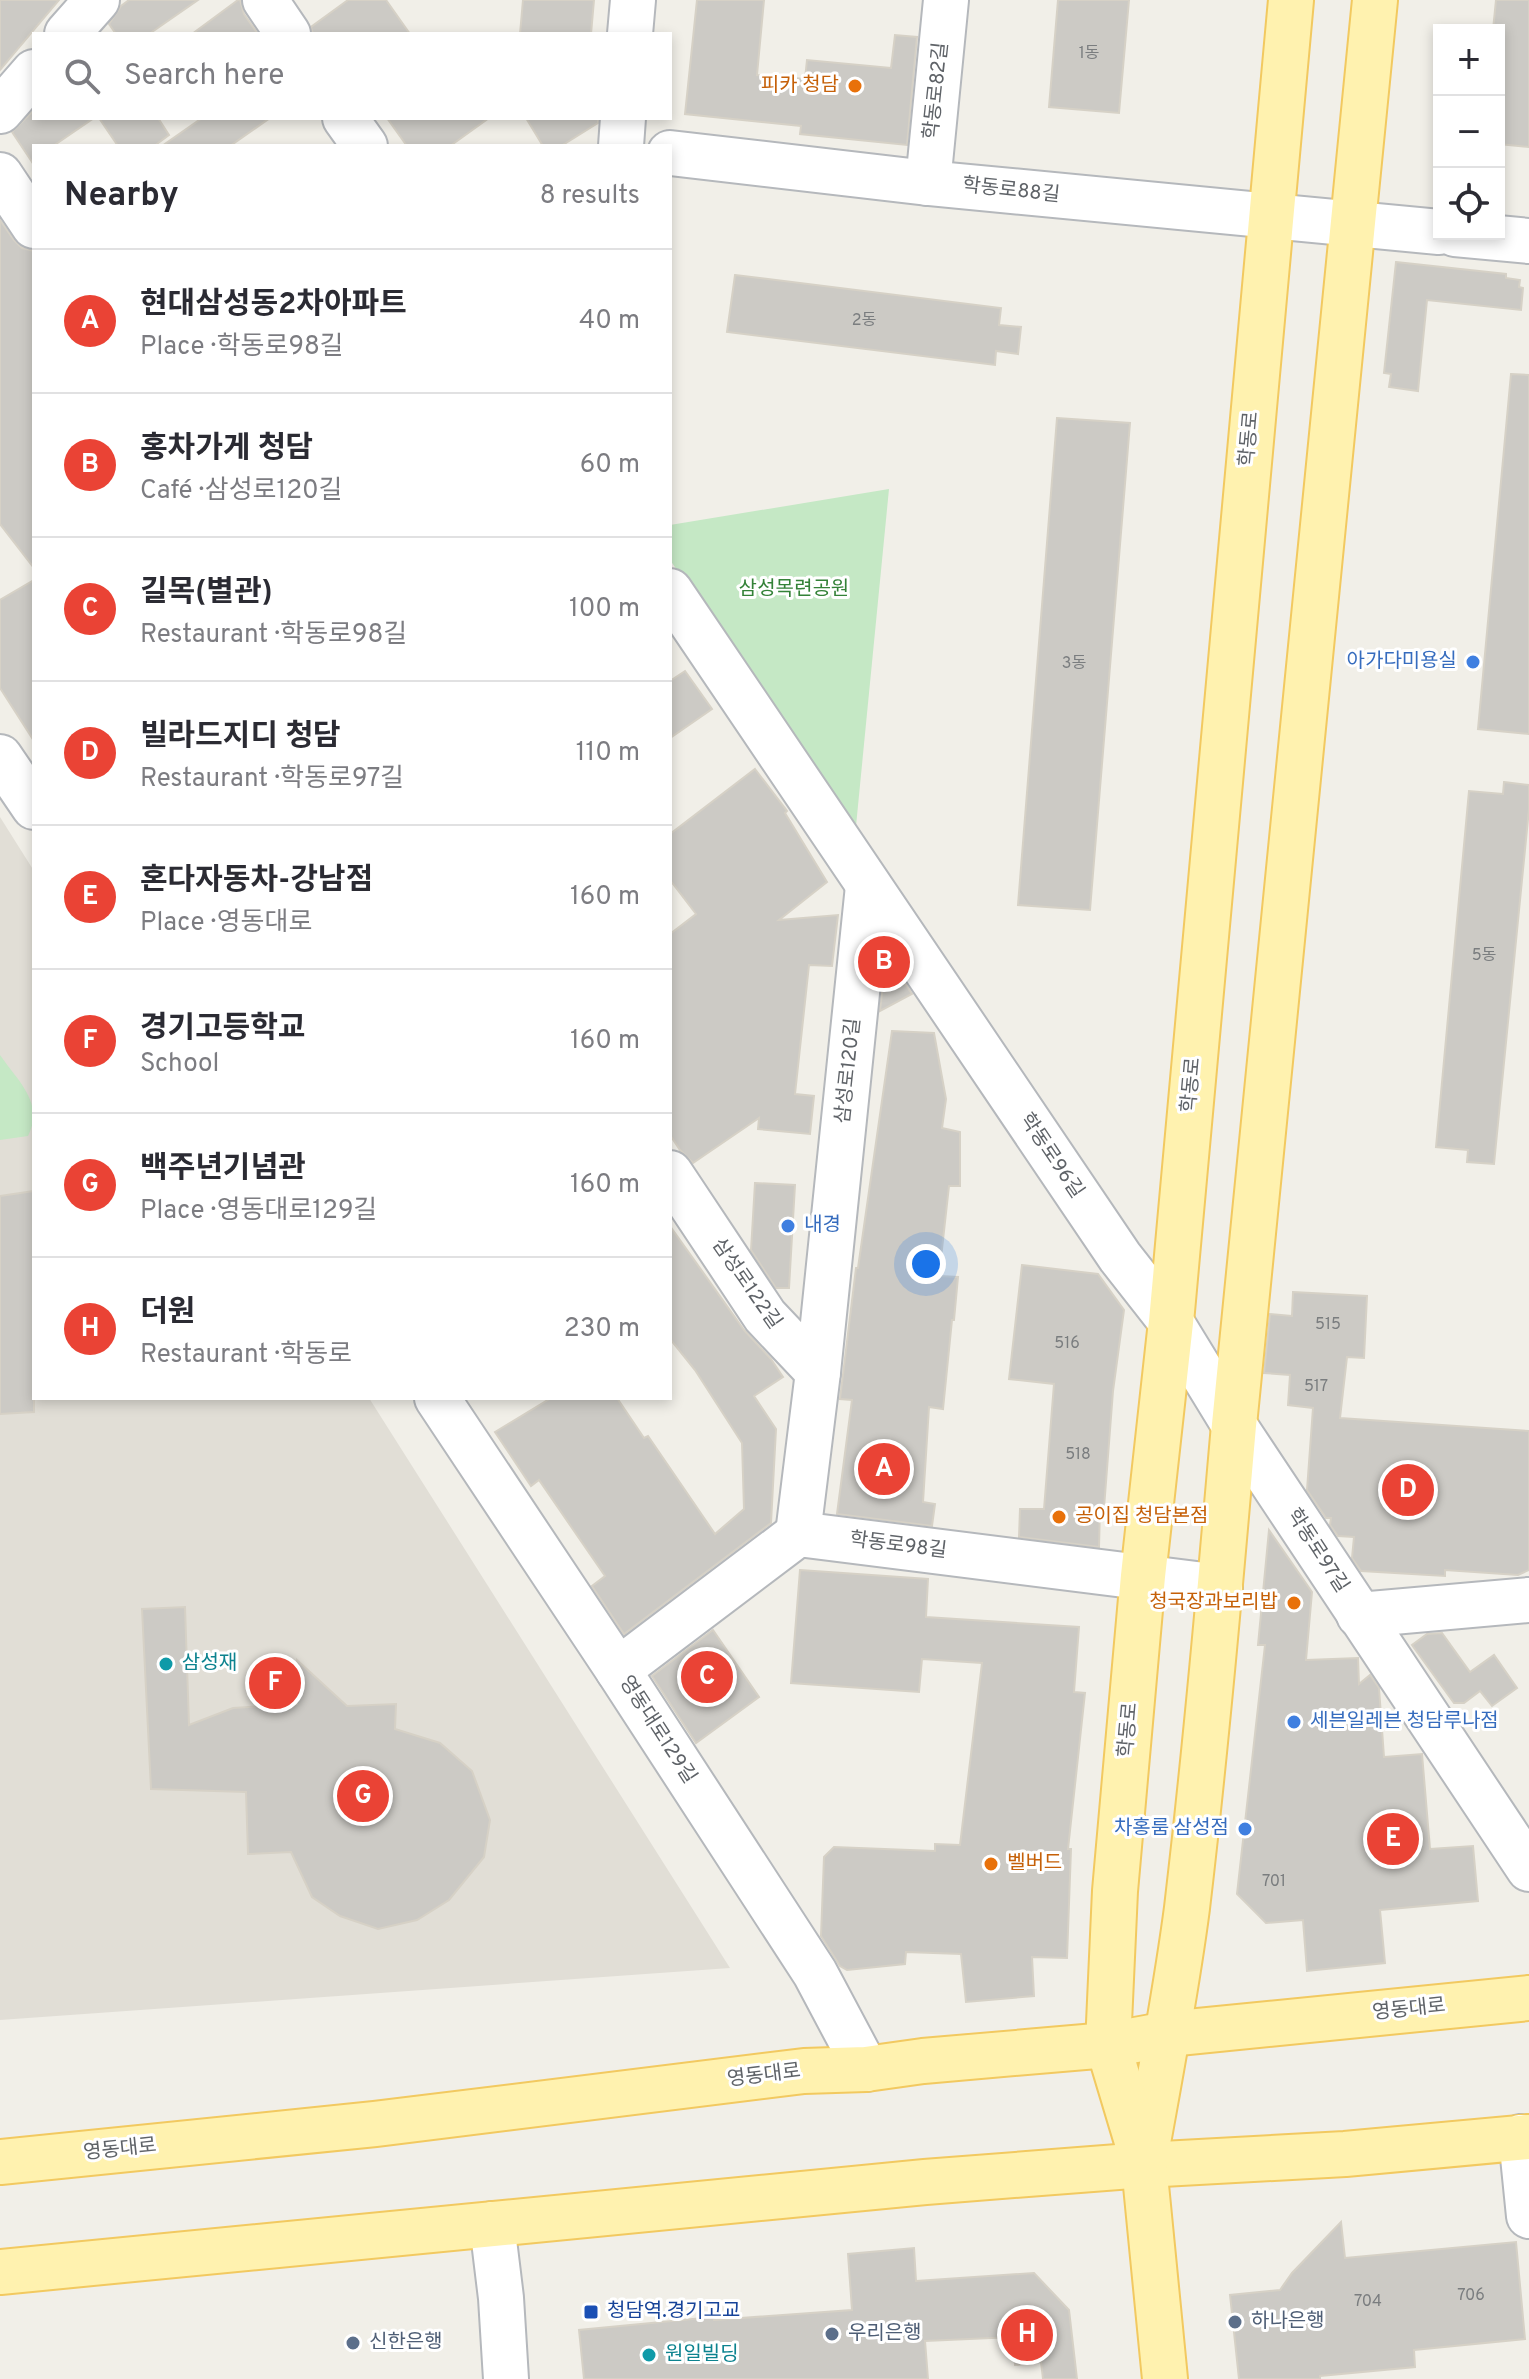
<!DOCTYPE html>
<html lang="en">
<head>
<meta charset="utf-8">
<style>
	body { margin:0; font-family:Overpass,"Noto Sans KR",sans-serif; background:#f7f7f7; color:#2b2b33 }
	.controls { position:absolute; right:24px; top:24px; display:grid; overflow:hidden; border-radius:0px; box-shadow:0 4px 12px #0003 }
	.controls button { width:72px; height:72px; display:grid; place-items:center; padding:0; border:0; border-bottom:2px solid #e1e1e2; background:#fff; color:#2b2b33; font:40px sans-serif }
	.you { position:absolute; left:926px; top:1264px; width:28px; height:28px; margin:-20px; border:6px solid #fff; border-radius:50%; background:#1a73e8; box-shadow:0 0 0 12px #1a73e833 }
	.badge { display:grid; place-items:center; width:52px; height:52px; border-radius:50%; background:#ea4335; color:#fff; font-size:26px; font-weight:700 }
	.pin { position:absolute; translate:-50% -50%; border:4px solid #fff; box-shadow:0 2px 8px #0006 }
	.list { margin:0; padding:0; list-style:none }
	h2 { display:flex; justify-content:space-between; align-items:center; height:104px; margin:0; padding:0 32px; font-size:34px }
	h2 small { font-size:26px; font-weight:400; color:#7c7c81 }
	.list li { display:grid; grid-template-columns:52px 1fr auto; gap:24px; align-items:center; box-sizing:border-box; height:144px; padding:0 32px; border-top:2px solid #e1e1e2 }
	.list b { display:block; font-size:30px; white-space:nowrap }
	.list p { margin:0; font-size:26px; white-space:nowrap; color:#7c7c81 }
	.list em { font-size:26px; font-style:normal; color:#7c7c81 }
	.icon { flex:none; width:44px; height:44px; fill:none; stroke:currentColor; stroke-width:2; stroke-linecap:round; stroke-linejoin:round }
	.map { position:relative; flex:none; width:1529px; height:2379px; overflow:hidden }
	.search { position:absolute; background:#fff; box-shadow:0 4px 12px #0003; left:32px; top:32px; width:640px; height:88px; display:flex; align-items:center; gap:20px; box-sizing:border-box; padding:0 28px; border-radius:0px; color:#7c7c81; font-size:30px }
	.panel { position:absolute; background:#fff; box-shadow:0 4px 12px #0003; left:32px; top:144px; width:640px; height:1256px; border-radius:0px }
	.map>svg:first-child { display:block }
	.education { fill:#e1ded6 }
	.green { fill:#c5e8c5 }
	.building { fill:#cccac5; stroke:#d6d1c6; stroke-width:2 }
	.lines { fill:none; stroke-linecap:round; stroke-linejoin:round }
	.minor-casing { stroke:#b5b8bc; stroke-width:48 }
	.major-casing { stroke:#f2c960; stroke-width:48 }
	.minor { stroke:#fff; stroke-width:44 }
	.major { stroke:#fff2af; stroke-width:44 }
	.food-dot { fill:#e8710a; stroke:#fff; stroke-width:3 }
	.shop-dot { fill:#3f7fe0; stroke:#fff; stroke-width:3 }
	.culture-dot { fill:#0f9aa8; stroke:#fff; stroke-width:3 }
	.transit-dot { fill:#1a4fb4; stroke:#fff; stroke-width:3 }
	.service-dot { fill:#5c6f8a; stroke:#fff; stroke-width:3 }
	.labels { text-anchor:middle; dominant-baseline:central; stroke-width:6; stroke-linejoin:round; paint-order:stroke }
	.number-label { font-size:16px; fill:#7a7d7f }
	.food-label { font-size:20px; fill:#c56008; stroke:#fff; text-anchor:end }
	.street-label { font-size:20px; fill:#5f6368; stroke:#fff }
	.park-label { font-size:20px; fill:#348238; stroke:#fff }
	.shop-label { font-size:20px; fill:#366cbe; stroke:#fff; text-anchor:end }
	.culture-label { font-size:20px; fill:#0d838f; stroke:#fff; text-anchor:start }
	.transit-label { font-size:20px; fill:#164399; stroke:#fff; text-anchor:start }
	.service-label { font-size:20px; fill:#4e5e75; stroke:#fff; text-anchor:start }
</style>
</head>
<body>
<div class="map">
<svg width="1529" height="2379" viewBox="0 0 1529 2379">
	<rect width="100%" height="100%" fill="#f1efe8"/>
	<path class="education" d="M0 817 34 871V1398H369L730 1968 0 2020Z"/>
	<g class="green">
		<path d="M889 489 856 826 670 560V525Z"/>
		<path d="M0 1055C18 1081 45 1104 28 1136L0 1140Z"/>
	</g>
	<g class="building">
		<path d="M0 0H59L0 70Z"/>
		<path d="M129 0H198L149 34H116L109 24 121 6Z"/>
		<path d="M238 0H240L244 14 258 34H192Z"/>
		<path d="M348 0H386L410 34H313L311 27Z"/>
		<path d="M523 0H594L591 34H520Z"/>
		<path d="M697 0H764L757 75 805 79 807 60 891 68 895 35 917 37 907 145 800 134 801 126 685 114Z"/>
		<path d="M1058 0H1129L1119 113 1049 107Z"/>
		<path d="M1496 0H1529V147L1499 144V30H1493Z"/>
		<path d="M34 110V118H94L53 146H34V165L12 132Z"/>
		<path d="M99 118H158L169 135 154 146H118Z"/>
		<path d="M202 118H270L230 146H162Z"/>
		<path d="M387 118H489L450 146H407Z"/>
		<path d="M526 118H598V123L561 146H543Z"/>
		<path d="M0 220 14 240 22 248 34 251V568L0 524Z"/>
		<path d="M1396 262 1506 274V278L1520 280 1519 287 1523 288 1521 310 1427 300 1418 391 1389 387 1391 374 1384 373Z"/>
		<path d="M735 275 1001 308 999 325 1021 327 1018 354 996 351 995 365 727 332Z"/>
		<path d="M1511 374 1529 375V734L1478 729Z"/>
		<path d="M1057 418 1130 423 1090 910 1018 905Z"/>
		<path d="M34 580V741L0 688V600Z"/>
		<path d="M685 671 712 709 670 738V681Z"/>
		<path d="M755 769 787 811 785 813 827 882 779 920 838 915 832 966 809 965 795 1094 814 1096 810 1134 758 1129 759 1118 693 1163 680 1150 670 1135V934L696 914 670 880V834Z"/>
		<path d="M1504 782 1529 785V809L1494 1164 1467 1162 1468 1150 1436 1147 1469 791 1503 794Z"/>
		<path d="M886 955 912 994 880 1011Z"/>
		<path d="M892 1031 934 1033 946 1099 942 1128 960 1132V1186H949L939 1276 958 1277 954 1320H952L943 1409 929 1407 923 1502 935 1504 932 1526 837 1514 852 1400 840 1399 856 1268H858Z"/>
		<path d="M755 1183 795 1185 789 1288H776L751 1250Z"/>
		<path d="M34 1191V1412L0 1414V1196Z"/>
		<path d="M670 1226 744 1330 771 1359 783 1377 754 1396 776 1429 771 1523 624 1634 592 1586 605 1576 539 1480 531 1486 495 1432 551 1398H617L644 1438 648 1436 715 1534 744 1509 742 1443 695 1370 670 1339Z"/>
		<path d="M1022 1265 1098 1274 1124 1310 1113 1391 1104 1508H1100L1099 1547 1019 1537 1020 1509H1044L1054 1384 1009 1379Z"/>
		<path d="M1293 1292 1367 1296 1364 1358 1347 1357 1340 1418 1529 1431V1570L1518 1575 1445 1570V1576L1361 1571 1352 1558 1354 1537 1338 1536 1330 1525 1331 1518H1326L1307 1490 1313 1408 1288 1405 1290 1375 1264 1373 1270 1314 1292 1316Z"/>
		<path d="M1269 1530 1312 1592 1306 1660 1358 1658 1359 1684 1370 1675 1379 1688 1384 1757 1422 1754 1430 1849 1473 1846 1478 1901 1380 1910 1385 1963 1307 1971 1303 1920 1266 1923 1237 1894 1265 1645H1258Z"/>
		<path d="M800 1570 928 1579 926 1617 1079 1627 1074 1692 1085 1693 1068 1849H1071L1067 1958 1032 1957 1034 1996 966 2002 961 1954 906 1952 905 1964 847 1970 840 1966 821 1936 824 1857 834 1847 935 1851V1844L960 1845 982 1663 922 1659 919 1692 791 1683Z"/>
		<path d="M185 1607 189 1725 233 1708 297 1704V1660L347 1706 396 1704 395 1729 440 1743 472 1771 490 1820 484 1857 449 1900 417 1920 378 1929 340 1916 312 1897 291 1852 248 1854 246 1792 151 1789 142 1609Z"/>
		<path d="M713 1630 759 1697 696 1743 652 1676Z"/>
		<path d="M1442 1633 1470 1672 1494 1655 1517 1688 1492 1706 1480 1691 1464 1703H1454L1412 1645 1427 1634Z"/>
		<path d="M1341 2222 1345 2258 1516 2242 1525 2339 1414 2350 1415 2367 1320 2376V2379H1239L1230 2295 1280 2290 1292 2273Z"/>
		<path d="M914 2248 916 2281 1034 2273 1069 2310 1077 2379H1043L1041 2362 1015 2365 1014 2337 925 2341 928 2379H584L579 2330 713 2317 714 2320 852 2310 848 2254Z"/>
	</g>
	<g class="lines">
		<g class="minor-casing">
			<g id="minor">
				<path d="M265 0 288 34"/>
				<path d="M67 34 97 0"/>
				<path d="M630 34 633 0"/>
				<path d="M0 111 34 72"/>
				<path d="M345 118 365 146"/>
				<path d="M621 146 623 118"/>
				<path d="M670 153 928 183 1439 232"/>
				<path d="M0 175 34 226"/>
				<path d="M928 183 946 0"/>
				<path d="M1455 234 1529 241"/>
				<path d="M670 591 1120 1257 1171 1322 1234 1425 1529 1869"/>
				<path d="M0 757 34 807"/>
				<path d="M670 1173 765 1316 818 1372"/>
				<path d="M437 1398 618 1670 815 1973 866 2069"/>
				<path d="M798 1534 818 1372 868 886"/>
				<path d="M1359 1615 1529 1600"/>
				<path d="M618 1670 798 1534 1220 1587"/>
				<path d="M1521 2137 1529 2216"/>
				<path d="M492 2224 501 2298 506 2379"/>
			</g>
		</g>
		<g class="major-casing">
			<g id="major">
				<path d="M1145 2159C1160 2075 1176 1992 1187 1908 1206 1747 1220 1586 1234 1425L1375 0"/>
				<path d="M0 2162 375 2124 804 2071 866 2069 923 2061 1108 2045 1168 2034 1529 1998"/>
				<path d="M0 2272 925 2182 1144 2165 1345 2154 1529 2137"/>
				<path d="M1165 2379 1144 2165 1108 2045 1115 1891 1143 1576 1171 1322 1291 0"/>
			</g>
		</g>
		<use href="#minor" class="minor"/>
		<use href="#major" class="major"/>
	</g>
	<g class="food-dot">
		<circle cx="855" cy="86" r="8"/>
		<circle cx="1059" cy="1517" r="8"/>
		<circle cx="1294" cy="1603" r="8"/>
		<circle cx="991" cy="1864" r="8"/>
	</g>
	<g class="shop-dot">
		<circle cx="1473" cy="662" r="8"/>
		<circle cx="788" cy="1226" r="8"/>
		<circle cx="1294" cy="1722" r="8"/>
		<circle cx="1245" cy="1829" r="8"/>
	</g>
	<g class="culture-dot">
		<circle cx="166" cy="1664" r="8"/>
		<circle cx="649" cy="2355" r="8"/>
	</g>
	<rect class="transit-dot" x="583" y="2304" width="16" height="16" rx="4"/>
	<g class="service-dot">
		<circle cx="1235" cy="2322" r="8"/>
		<circle cx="832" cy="2334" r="8"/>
		<circle cx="353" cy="2343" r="8"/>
	</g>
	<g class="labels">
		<g class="number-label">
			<text x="1089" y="54">1동</text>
			<text x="864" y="321">2동</text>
			<text x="1074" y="664">3동</text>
			<text x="1484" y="956">5동</text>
			<text x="1328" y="1325">515</text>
			<text x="1067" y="1344">516</text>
			<text x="1316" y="1387">517</text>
			<text x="1078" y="1455">518</text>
			<text x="1274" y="1882">701</text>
			<text x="1471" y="2296">706</text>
			<text x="1368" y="2302">704</text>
		</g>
		<g class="food-label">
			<text x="839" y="86">피카 청담</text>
			<text x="1075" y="1517" text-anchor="start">공이집 청담본점</text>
			<text x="1278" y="1603">청국장과보리밥</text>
			<text x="1007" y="1864" text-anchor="start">벨버드</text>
		</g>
		<g class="street-label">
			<text transform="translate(937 91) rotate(-84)">학동로82길</text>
			<text transform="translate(1011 191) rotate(6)">학동로88길</text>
			<text transform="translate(1250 439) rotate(-85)">학동로</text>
			<text transform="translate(849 1071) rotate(-84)">삼성로120길</text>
			<text transform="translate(1192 1085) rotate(-85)">학동로</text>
			<text transform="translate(1051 1156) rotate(56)">학동로96길</text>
			<text transform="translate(746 1284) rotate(55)">삼성로122길</text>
			<text transform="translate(898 1546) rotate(7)">학동로98길</text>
			<text transform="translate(1317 1551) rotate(57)">학동로97길</text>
			<text transform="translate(657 1730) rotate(57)">영동대로129길</text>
			<text transform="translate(1129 1730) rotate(-85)">학동로</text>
			<text transform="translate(1409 2010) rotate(-6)">영동대로</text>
			<text transform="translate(764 2076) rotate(-7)">영동대로</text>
			<text transform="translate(120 2150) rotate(-6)">영동대로</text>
		</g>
		<g class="park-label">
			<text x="794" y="590">삼성목련공원</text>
		</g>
		<g class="shop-label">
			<text x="1457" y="662">아가다미용실</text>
			<text x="804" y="1226" text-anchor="start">내경</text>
			<text x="1310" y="1722" text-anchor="start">세븐일레븐 청담루나점</text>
			<text x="1229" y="1829">차홍룸 삼성점</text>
		</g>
		<g class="culture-label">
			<text x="182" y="1664">삼성재</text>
			<text x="665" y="2355">원일빌딩</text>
		</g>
		<g class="transit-label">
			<text x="607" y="2312">청담역.경기고교</text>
		</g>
		<g class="service-label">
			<text x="1251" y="2322">하나은행</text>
			<text x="848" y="2334">우리은행</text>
			<text x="369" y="2343">신한은행</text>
		</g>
	</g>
</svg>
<div class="controls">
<button>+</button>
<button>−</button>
<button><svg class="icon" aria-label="locate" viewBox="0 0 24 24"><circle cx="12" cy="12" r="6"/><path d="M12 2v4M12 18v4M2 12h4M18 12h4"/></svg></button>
</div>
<div class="you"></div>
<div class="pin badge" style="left:884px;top:1469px">A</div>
<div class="pin badge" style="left:884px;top:962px">B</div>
<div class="pin badge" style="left:707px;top:1677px">C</div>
<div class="pin badge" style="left:1408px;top:1490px">D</div>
<div class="pin badge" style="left:1393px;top:1839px">E</div>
<div class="pin badge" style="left:275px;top:1683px">F</div>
<div class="pin badge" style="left:363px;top:1796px">G</div>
<div class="pin badge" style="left:1027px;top:2335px">H</div>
<div class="search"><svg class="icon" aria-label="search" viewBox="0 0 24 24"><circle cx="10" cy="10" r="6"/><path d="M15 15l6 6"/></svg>Search here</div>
<section class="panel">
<h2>Nearby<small>8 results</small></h2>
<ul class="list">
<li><span class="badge">A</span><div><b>현대삼성동2차아파트</b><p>Place · 학동로98길</p></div><em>40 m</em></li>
<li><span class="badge">B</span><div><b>홍차가게 청담</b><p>Café · 삼성로120길</p></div><em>60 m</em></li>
<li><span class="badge">C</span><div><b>길목(별관)</b><p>Restaurant · 학동로98길</p></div><em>100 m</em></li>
<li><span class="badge">D</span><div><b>빌라드지디 청담</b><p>Restaurant · 학동로97길</p></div><em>110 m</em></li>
<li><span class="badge">E</span><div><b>혼다자동차-강남점</b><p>Place · 영동대로</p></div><em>160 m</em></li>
<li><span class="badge">F</span><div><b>경기고등학교</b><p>School</p></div><em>160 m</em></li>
<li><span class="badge">G</span><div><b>백주년기념관</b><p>Place · 영동대로129길</p></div><em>160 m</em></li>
<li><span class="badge">H</span><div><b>더원</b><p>Restaurant · 학동로</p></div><em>230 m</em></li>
</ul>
</section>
</div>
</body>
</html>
